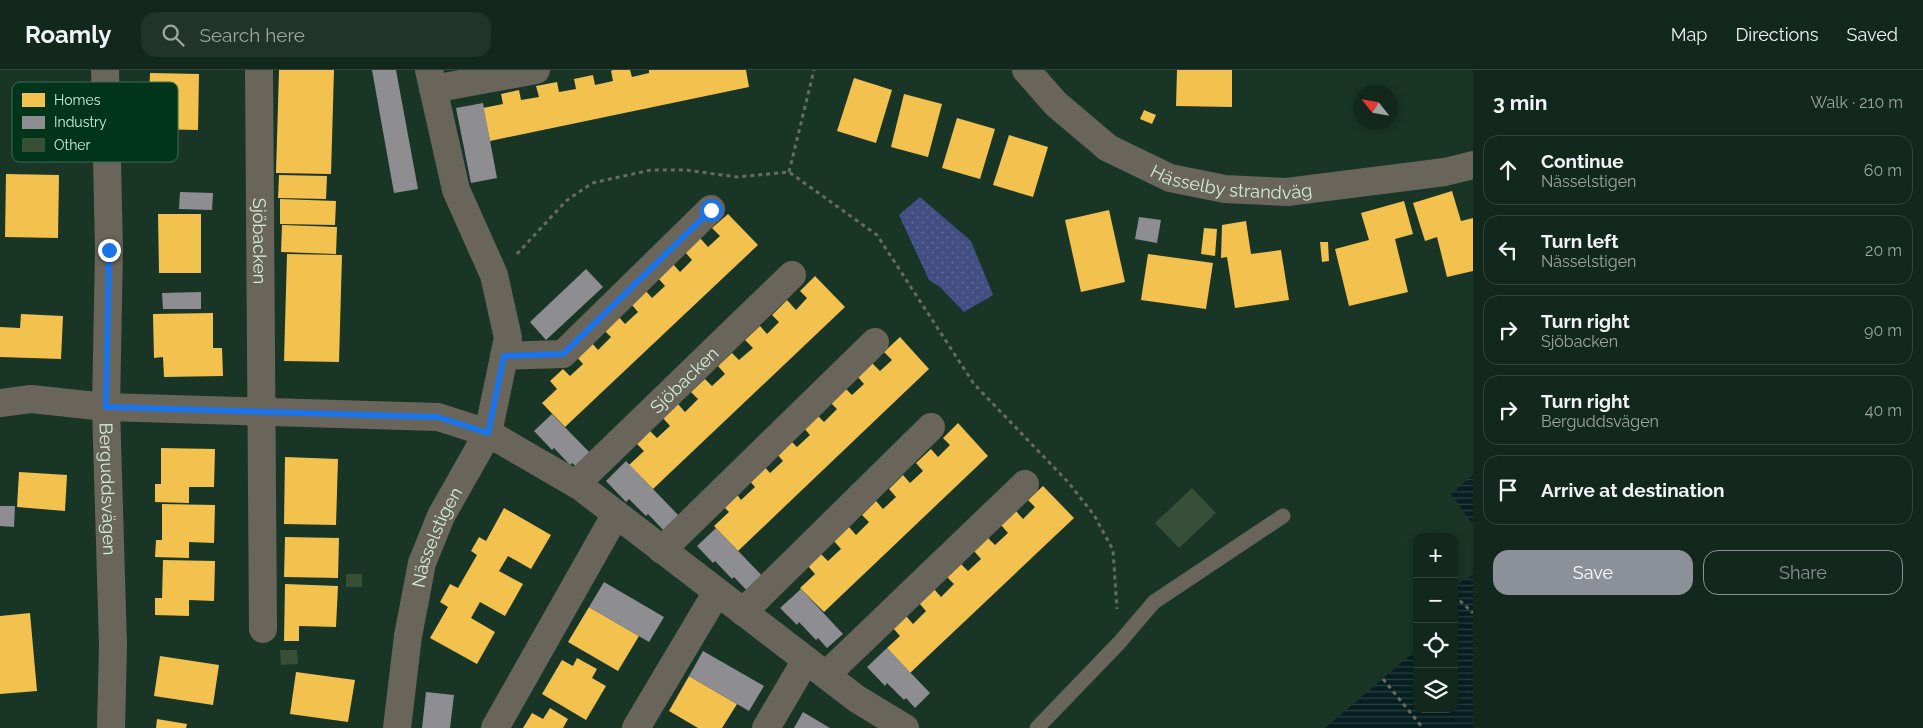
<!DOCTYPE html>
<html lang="en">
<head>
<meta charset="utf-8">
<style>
	body { margin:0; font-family:Raleway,sans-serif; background:#203429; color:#f1f3f6 }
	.controls { position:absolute; right:15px; bottom:15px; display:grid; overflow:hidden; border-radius:10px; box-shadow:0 2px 8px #0003 }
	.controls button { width:45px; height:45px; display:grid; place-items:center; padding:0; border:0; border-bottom:1px solid #32443b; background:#13281c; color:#f1f3f6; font:25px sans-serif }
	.compass { position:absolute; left:1353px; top:15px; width:45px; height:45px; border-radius:50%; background:#13281c; box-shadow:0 2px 8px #0003; rotate:301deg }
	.stop { position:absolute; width:15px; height:15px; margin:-11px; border:4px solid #1a73e8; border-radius:50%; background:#fff }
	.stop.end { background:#1a73e8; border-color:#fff; box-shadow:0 1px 5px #0008 }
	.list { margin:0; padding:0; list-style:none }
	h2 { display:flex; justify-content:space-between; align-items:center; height:65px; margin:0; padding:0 20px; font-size:21px }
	h2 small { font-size:16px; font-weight:400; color:#9da6a3 }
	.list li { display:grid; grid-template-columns:32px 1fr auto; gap:15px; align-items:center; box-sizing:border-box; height:70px; margin:0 10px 10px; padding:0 10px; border:1px solid #32443b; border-radius:15px }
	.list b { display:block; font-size:19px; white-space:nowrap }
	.list p { margin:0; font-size:16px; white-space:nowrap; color:#9da6a3 }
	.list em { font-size:16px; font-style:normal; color:#9da6a3 }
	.actions { display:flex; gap:10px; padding:15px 20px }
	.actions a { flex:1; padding:11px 0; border:1px solid #8c9099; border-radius:15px; text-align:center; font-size:18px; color:#8c9099 }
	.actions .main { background:#8c9099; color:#fff }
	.icon { flex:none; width:28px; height:28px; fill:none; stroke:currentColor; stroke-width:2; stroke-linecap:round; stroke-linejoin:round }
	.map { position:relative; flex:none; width:1473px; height:658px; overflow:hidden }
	header { display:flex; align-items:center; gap:30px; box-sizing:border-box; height:70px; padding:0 25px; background:#13281c; border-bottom:1px solid #32443b }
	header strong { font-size:24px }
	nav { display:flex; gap:28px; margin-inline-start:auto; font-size:18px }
	.search { width:350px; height:45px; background:#203429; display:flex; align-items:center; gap:12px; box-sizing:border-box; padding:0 18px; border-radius:15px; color:#9da6a3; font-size:19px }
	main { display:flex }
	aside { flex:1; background:#13281c }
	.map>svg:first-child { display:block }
	.park { fill:url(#park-dots) }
	.water { fill:url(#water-rules) }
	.homes { fill:#f2c14e }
	.industry { fill:#8d8d92 }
	.building { fill:#384f37 }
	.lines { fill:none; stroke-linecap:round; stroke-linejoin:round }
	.path { stroke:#696b62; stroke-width:3; stroke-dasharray:4 4; stroke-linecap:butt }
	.service { stroke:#69655b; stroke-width:15 }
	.minor { stroke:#69655b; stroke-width:28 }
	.route { stroke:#1a73e8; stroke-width:6 }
	.labels { text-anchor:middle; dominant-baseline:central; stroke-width:5; stroke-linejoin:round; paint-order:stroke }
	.street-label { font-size:18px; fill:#cfeed8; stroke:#01351b }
	.key { fill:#01351b; stroke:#3f6c54; stroke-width:1 }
	.key-label { font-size:14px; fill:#cfeed8 }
</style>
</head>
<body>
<header>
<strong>Roamly</strong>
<div class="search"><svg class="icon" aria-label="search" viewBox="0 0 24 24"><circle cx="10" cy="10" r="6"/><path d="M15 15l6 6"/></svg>Search here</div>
<nav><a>Map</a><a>Directions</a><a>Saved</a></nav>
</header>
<main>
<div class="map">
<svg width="1473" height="658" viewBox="0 0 1473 658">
	<defs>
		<pattern id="park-dots" width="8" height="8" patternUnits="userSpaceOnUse" patternTransform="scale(1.25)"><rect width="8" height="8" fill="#434f83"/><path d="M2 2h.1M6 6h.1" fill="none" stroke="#5d6994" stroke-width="1.8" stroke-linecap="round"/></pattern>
		<pattern id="water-rules" width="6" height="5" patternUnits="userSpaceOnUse" patternTransform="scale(1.25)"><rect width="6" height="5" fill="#081f22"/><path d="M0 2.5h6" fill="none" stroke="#2b4041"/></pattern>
	</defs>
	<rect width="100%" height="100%" fill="#193526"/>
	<path class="park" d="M920 127 971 171 993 225 964 242 940 217 929 210 899 145Z"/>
	<g class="water">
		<path d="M1473 405V455L1451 424Z"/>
		<path d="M1473 505V658H1325L1417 579V639H1454V518L1462 511Z"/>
	</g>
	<g class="homes">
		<path d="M279 0H334L331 104 276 103Z"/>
		<path d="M613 0H630L632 7 649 3V0H746L749 17 490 71 483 38 503 34 501 24 519 20 521 30 539 27 536 16 557 12 559 22 576 19 574 9 593 5 595 15 613 11 611 1Z"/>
		<path d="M1177 0H1232V37L1176 36Z"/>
		<path d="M150 3 199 4 198 60 148 59Z"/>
		<path d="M854 8 892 20 876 73 837 61Z"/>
		<path d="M904 24 942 34 928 87 891 77Z"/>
		<path d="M1144 40 1156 45 1152 54 1140 49Z"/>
		<path d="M957 48 995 59 980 109 942 98Z"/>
		<path d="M1009 65 1048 77 1033 127 993 115Z"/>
		<path d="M6 104 59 105 58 168 5 167Z"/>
		<path d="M279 105 327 106 326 129 278 128Z"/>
		<path d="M1452 121 1461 151 1473 148V201L1447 207 1437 167 1425 171 1413 133Z"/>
		<path d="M280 129 336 131 335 155 280 154Z"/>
		<path d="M1404 131 1413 164 1395 169 1408 222 1349 236 1335 179 1369 170 1361 143Z"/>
		<path d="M1109 140 1125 212 1081 222 1065 150Z"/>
		<path d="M158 144H201V203H159Z"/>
		<path d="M728 144 758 175 565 357 542 333 557 319 550 311 563 299 570 306 583 294 576 286 591 272 598 280 611 267 604 260 618 246 625 254 638 242 631 234 645 220 652 228 665 216 658 208 673 194 680 202 692 190 685 182 700 168 708 177 720 166 712 158Z"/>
		<path d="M1246 151 1251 184 1281 180 1289 230 1235 238 1227 187 1221 188 1222 155Z"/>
		<path d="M282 155 337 157 336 184 281 182Z"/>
		<path d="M1204 158 1217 159 1215 186 1201 184Z"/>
		<path d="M1320 172H1328L1329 191 1322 192Z"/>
		<path d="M287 184 342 185 339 292 284 291Z"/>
		<path d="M1148 184 1213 193 1206 239 1141 230Z"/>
		<path d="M815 206 845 237 653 419 629 395 644 381 637 374 650 361 657 368 670 356 663 348 678 334 685 342 698 329 691 322 705 309 712 316 725 304 718 296 732 283 739 290 753 278 745 270 760 256 767 264 779 252 772 245 787 230 796 240 807 228 800 221Z"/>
		<path d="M213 243V278H222L223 306 164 307 163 287 154 288 153 244Z"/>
		<path d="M21 244 63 246 61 289 0 287V257L20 258Z"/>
		<path d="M900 267 929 299 738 481 714 456 729 442 722 435 735 422 741 430 755 417 748 409 763 395 770 403 783 391 776 383 790 370 797 377 810 365 803 357 816 344 824 352 837 339 830 332 844 317 852 325 864 314 857 306 871 292 880 301 892 290 884 282Z"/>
		<path d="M958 353 988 386 824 542 800 518 815 504 808 496 821 484 828 491 841 479 834 471 849 457 856 465 869 452 862 445 876 431 883 439 896 427 889 419 903 405 910 413 923 401 916 393 931 379 938 387 950 375 943 368Z"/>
		<path d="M161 378 215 379 214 417H189V433L155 432V414H161Z"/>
		<path d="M285 387 338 389 336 455 284 454Z"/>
		<path d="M19 402 67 405 65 441 17 437Z"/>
		<path d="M1043 416 1074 448 910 603 887 578 900 566 893 558 906 546 913 554 926 541 919 533 934 519 941 527 954 514 947 507 961 494 968 501 981 489 974 481 988 468 995 475 1008 463 1001 455 1016 441 1023 449 1035 437 1028 430Z"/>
		<path d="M162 434 215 435 214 473 189 472V488L155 487 156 470H162Z"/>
		<path d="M504 438 551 465 531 499 508 486 499 501 523 514 505 546 480 532 471 548 495 562 477 594 430 568 448 537 440 532 450 514 458 518 477 485 471 481 479 467 486 471Z"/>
		<path d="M285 467 339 468 338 508 284 507Z"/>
		<path d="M163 490 215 491 214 531 189 530V546L155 545V528H162Z"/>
		<path d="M285 514 338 516 336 557 299 556V571H284Z"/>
		<path d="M589 537 639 566 618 601 568 572Z"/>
		<path d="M30 543 37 621 0 624V546Z"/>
		<path d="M160 586 219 595 213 635 154 626Z"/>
		<path d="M577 588 597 599 592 608 606 616 586 650 542 624 562 590 573 596Z"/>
		<path d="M296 602 355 610 348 652 290 644Z"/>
		<path d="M689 606 737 634 722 658H698L669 641Z"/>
		<path d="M550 638 568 649 563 658H523L532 643 543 649Z"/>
		<path d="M157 649 187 654 186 658H156Z"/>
	</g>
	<g class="industry">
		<path d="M372 0H396L418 119 394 123Z"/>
		<path d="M483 33 497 108 471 113 456 38Z"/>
		<path d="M180 122 213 123 212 140 179 139Z"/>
		<path d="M1139 147 1161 150 1157 173 1135 169Z"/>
		<path d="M586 199 603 217 546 270 530 252Z"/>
		<path d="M201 222V239H163L162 223Z"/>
		<path d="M552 344 595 388 581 401 572 393 570 395 554 378 552 380 534 361Z"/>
		<path d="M626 391 681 448 666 463 648 444 646 446 629 429 626 432 606 411Z"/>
		<path d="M0 436H15L14 457 0 456Z"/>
		<path d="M716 458 768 512 752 526 734 507 732 509 715 491 713 493 697 476Z"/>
		<path d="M604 512 664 547 649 572 589 537Z"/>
		<path d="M801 519 843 564 827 578 818 568 816 570 799 552 797 555 780 538Z"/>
		<path d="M887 578 930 623 915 638 906 628 904 630 887 613 885 616 867 597Z"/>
		<path d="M703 581 764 616 749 641 689 606Z"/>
		<path d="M426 622 454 625 450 658H422Z"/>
		<path d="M803 642 830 658H794Z"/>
	</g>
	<g class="building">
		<path d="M1192 418 1216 443 1179 478 1155 453Z"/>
		<rect x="346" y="504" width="16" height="13"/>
		<path d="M280 580H297L298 594 281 595Z"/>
	</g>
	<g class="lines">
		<g class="path">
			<path d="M789 102 814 0"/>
			<path d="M517 184 566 131 592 113 651 100H686L737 107 789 102 877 165 974 314 1068 412 1094 445 1113 480 1117 539"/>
			<path d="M1454 525 1473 543"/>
			<path d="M1383 609 1423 658"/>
		</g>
		<path class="service" d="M1037 658 1119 573 1154 532 1283 446"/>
		<g class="minor">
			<path id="s1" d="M105 0 109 180 106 337 113 575 111 658"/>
			<path id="s2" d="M259 0 263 559"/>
			<path id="s3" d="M1026 0 1056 34 1108 78 1170 108 1225 119 1287 122 1445 102 1473 95"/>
			<path d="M433 19 536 0"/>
			<path d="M504 286 563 284 711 139"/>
			<path d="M0 333 31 329 106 337 438 347 488 363 581 417 857 629 905 658"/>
			<path id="s4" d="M576 414 792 205"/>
			<path d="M662 480 875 272"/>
			<path d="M743 542 931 357"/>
			<path d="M826 605 1025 414"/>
			<path id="s5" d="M397 658 408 566 422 493 441 446 488 363 508 268 494 205 456 120 429 0"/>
			<path d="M495 658 616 444"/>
			<path d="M636 658 717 522"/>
			<path d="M766 658 806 590"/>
		</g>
	</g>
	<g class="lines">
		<path class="route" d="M109 180 106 337 438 347 488 363 504 286 563 284 711 140"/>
	</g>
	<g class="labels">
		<g class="street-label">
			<text stroke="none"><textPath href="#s3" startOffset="244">Hässelby strandväg</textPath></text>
			<text stroke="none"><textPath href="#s2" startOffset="171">Sjöbacken</textPath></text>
			<text stroke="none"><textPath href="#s4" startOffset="150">Sjöbacken</textPath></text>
			<text stroke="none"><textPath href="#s1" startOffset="419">Berguddsvägen</textPath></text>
			<text stroke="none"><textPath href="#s5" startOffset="196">Nässelstigen</textPath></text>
		</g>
	</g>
	<rect x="12" y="12" width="166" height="80" rx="8" class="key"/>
	<rect x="22" y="23" width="23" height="14" fill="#f2c14e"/>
	<rect x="22" y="46" width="23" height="13" fill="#8d8d92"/>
	<rect x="22" y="68" width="23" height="14" fill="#384f37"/>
	<g class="key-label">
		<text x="54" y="35">Homes</text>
		<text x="54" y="57">Industry</text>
		<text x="54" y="80">Other</text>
	</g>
</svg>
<div class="controls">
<button>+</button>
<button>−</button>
<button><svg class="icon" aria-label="locate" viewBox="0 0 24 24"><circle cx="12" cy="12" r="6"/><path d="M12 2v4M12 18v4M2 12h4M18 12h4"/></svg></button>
<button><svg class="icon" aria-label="layers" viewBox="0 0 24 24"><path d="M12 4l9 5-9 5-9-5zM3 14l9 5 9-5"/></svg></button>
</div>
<svg class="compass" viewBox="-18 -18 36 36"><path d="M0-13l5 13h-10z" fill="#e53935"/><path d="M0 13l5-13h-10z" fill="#9da6a3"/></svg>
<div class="stop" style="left:711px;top:140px"></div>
<div class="stop end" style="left:109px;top:180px"></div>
</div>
<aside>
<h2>3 min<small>Walk · 210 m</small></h2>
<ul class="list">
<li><svg class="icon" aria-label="ahead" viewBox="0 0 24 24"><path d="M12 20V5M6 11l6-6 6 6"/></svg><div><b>Continue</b><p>Nässelstigen</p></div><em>60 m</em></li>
<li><svg class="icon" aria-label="left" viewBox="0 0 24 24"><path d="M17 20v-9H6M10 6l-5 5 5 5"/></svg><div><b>Turn left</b><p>Nässelstigen</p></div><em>20 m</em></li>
<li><svg class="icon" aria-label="right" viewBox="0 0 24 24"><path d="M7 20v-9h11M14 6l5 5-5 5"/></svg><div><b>Turn right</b><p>Sjöbacken</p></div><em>90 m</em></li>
<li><svg class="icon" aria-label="right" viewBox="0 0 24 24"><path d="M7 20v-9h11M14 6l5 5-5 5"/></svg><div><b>Turn right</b><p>Berguddsvägen</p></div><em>40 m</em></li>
<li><svg class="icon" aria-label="arrive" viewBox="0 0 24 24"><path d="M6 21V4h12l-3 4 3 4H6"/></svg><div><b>Arrive at destination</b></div></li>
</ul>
<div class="actions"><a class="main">Save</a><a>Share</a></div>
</aside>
</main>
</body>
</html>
